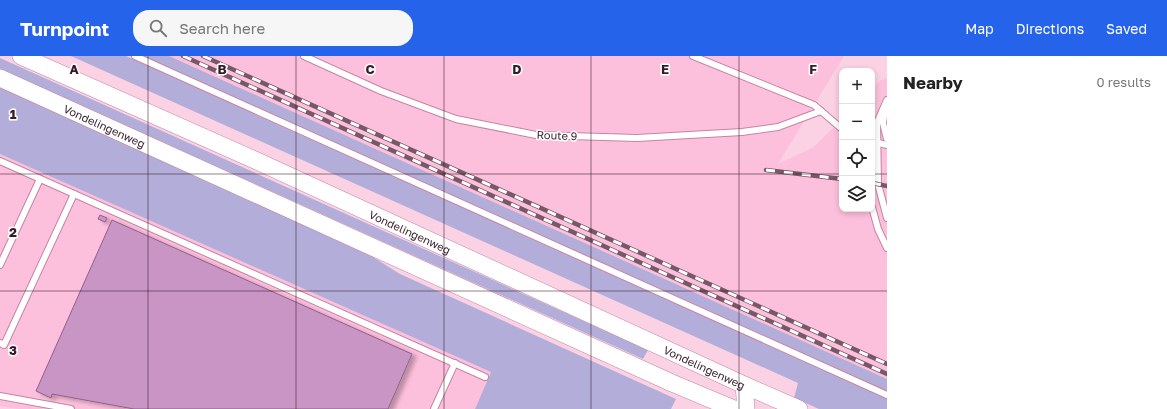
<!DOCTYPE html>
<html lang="en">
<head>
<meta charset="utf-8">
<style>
	body { margin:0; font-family:"Golos Text",sans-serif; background:#f6f6f6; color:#222 }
	.controls { position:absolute; right:12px; top:12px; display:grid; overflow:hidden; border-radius:8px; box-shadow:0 2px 6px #0003 }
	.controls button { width:36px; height:36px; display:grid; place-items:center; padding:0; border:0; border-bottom:1px solid #e0e0e0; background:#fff; color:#222; font:20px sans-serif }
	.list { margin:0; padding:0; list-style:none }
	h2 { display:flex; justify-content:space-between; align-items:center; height:52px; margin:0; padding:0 16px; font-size:17px }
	h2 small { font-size:13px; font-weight:400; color:#767676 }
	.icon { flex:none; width:22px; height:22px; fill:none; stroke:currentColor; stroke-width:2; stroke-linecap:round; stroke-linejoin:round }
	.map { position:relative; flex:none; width:887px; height:353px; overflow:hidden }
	header { display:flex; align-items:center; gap:24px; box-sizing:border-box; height:56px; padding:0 20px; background:#2563eb; color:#fff }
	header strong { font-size:19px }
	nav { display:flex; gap:22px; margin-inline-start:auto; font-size:14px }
	.search { width:280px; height:36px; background:#f6f6f6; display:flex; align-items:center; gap:10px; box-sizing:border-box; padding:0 14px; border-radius:16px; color:#767676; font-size:15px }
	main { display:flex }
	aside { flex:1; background:#fff }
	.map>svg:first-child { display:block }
	.built { fill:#fdc0dc }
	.green { fill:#b3aed9 }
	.building { fill:#c995c4; stroke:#905f8c; filter:url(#shadow) }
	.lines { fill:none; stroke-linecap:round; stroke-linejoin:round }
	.lane-casing { stroke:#c584a3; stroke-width:8 }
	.secondary-casing { stroke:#c584a3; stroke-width:18 }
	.lane { stroke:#fff; stroke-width:6 }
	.secondary { stroke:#fff; stroke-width:17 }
	.rail-casing { stroke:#775867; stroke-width:4.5 }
	.rail { stroke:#fff; stroke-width:3; stroke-dasharray:9; stroke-linecap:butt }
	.grid { fill:none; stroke:#361c29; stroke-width:1; stroke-opacity:0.55 }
	.labels { text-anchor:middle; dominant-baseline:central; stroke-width:3; stroke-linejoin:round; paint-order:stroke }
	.street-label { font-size:11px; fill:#361c29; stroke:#fff }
	.grid-label { font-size:13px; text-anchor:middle; font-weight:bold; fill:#361c29; stroke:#fff; stroke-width:3; stroke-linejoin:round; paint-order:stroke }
</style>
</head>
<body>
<header>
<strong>Turnpoint</strong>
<div class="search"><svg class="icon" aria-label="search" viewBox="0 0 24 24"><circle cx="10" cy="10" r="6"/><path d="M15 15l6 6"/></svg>Search here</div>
<nav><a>Map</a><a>Directions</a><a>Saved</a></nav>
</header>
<main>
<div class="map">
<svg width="887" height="353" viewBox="0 0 887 353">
	<defs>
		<filter id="shadow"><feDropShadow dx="4.5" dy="2.5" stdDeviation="2" flood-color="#0004"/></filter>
	</defs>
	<rect width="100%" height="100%" fill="#fbd1e4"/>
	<g class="built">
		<path d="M150 0H844L778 108 814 91 842 63V153H872V33L881 24 887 22V333Z"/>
		<path d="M0 98 491 316 475 353H18L0 350Z"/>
	</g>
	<g class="green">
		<path d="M71 0H126L887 343V353H819L794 342 798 327Z"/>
		<path d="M143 0H169L887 323V335Z"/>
		<path d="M0 2 648 294 643 303 0 13Z"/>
		<path d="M0 31 365 196 400 218 676 343 671 353H475L491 316 0 98Z"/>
	</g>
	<g class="building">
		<path d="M100 159 107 162 105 166 98 163Z"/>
		<path d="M112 164 412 298 388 353H134L52 338 51 342 36 335Z"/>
	</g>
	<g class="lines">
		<g class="lane-casing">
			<g id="lane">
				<path d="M135 0 887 339"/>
				<path d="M304 0 381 35 456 63 536 79 637 82 742 76 778 71 821 55"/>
				<path d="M693 0 814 49 842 73"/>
				<path d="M885 54 883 67 887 83"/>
				<path d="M877 67 878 128 887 162"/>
				<path d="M872 83 877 67 887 44"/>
				<path d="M874 86 887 89"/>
				<path d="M0 105 485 321"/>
				<path d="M872 151 878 173 887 192"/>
				<path d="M0 209 40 123"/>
				<path d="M0 287 4 289 74 138"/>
				<path d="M0 340 71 353"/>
				<path d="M434 353 455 307"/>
			</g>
		</g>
		<g class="secondary-casing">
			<g id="secondary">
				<path id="s1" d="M21 0 257 105 744 329 799 353"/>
				<path id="s2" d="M0 22 672 327 734 353"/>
				<path d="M744 329 746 353"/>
			</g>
		</g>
		<use href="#lane" class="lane"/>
		<use href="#secondary" class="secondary"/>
		<g class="rail-casing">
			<g id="rail">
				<path d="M183 0 887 318"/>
				<path d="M203 0 887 308"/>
				<path d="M766 114 842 123"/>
				<path d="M872 127 887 130"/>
			</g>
		</g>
		<use href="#rail" class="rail"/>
	</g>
	<path class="grid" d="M148 0V353M296 0V353M444 0V353M591 0V353M739 0V353M0 118H842M872 118H887M0 235H887"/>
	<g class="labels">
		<g class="street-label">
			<text stroke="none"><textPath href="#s2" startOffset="115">Vondelingenweg</textPath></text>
			<text transform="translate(557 79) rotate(2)">Route 9</text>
			<text stroke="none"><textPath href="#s1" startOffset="427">Vondelingenweg</textPath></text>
			<text stroke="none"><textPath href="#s1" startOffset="751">Vondelingenweg</textPath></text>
		</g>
	</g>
	<g class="grid-label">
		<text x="74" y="18">A</text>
		<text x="222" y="18">B</text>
		<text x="370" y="18">C</text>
		<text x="517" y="18">D</text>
		<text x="665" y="18">E</text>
		<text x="813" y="18">F</text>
		<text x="13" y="63">1</text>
		<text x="13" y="181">2</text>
		<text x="13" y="299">3</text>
	</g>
</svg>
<div class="controls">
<button>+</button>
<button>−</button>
<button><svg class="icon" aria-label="locate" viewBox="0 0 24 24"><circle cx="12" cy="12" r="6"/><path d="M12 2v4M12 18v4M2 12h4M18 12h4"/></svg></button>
<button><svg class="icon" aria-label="layers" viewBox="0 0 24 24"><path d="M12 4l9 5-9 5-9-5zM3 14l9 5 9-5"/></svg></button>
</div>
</div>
<aside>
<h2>Nearby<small>0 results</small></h2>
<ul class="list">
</ul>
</aside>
</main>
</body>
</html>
